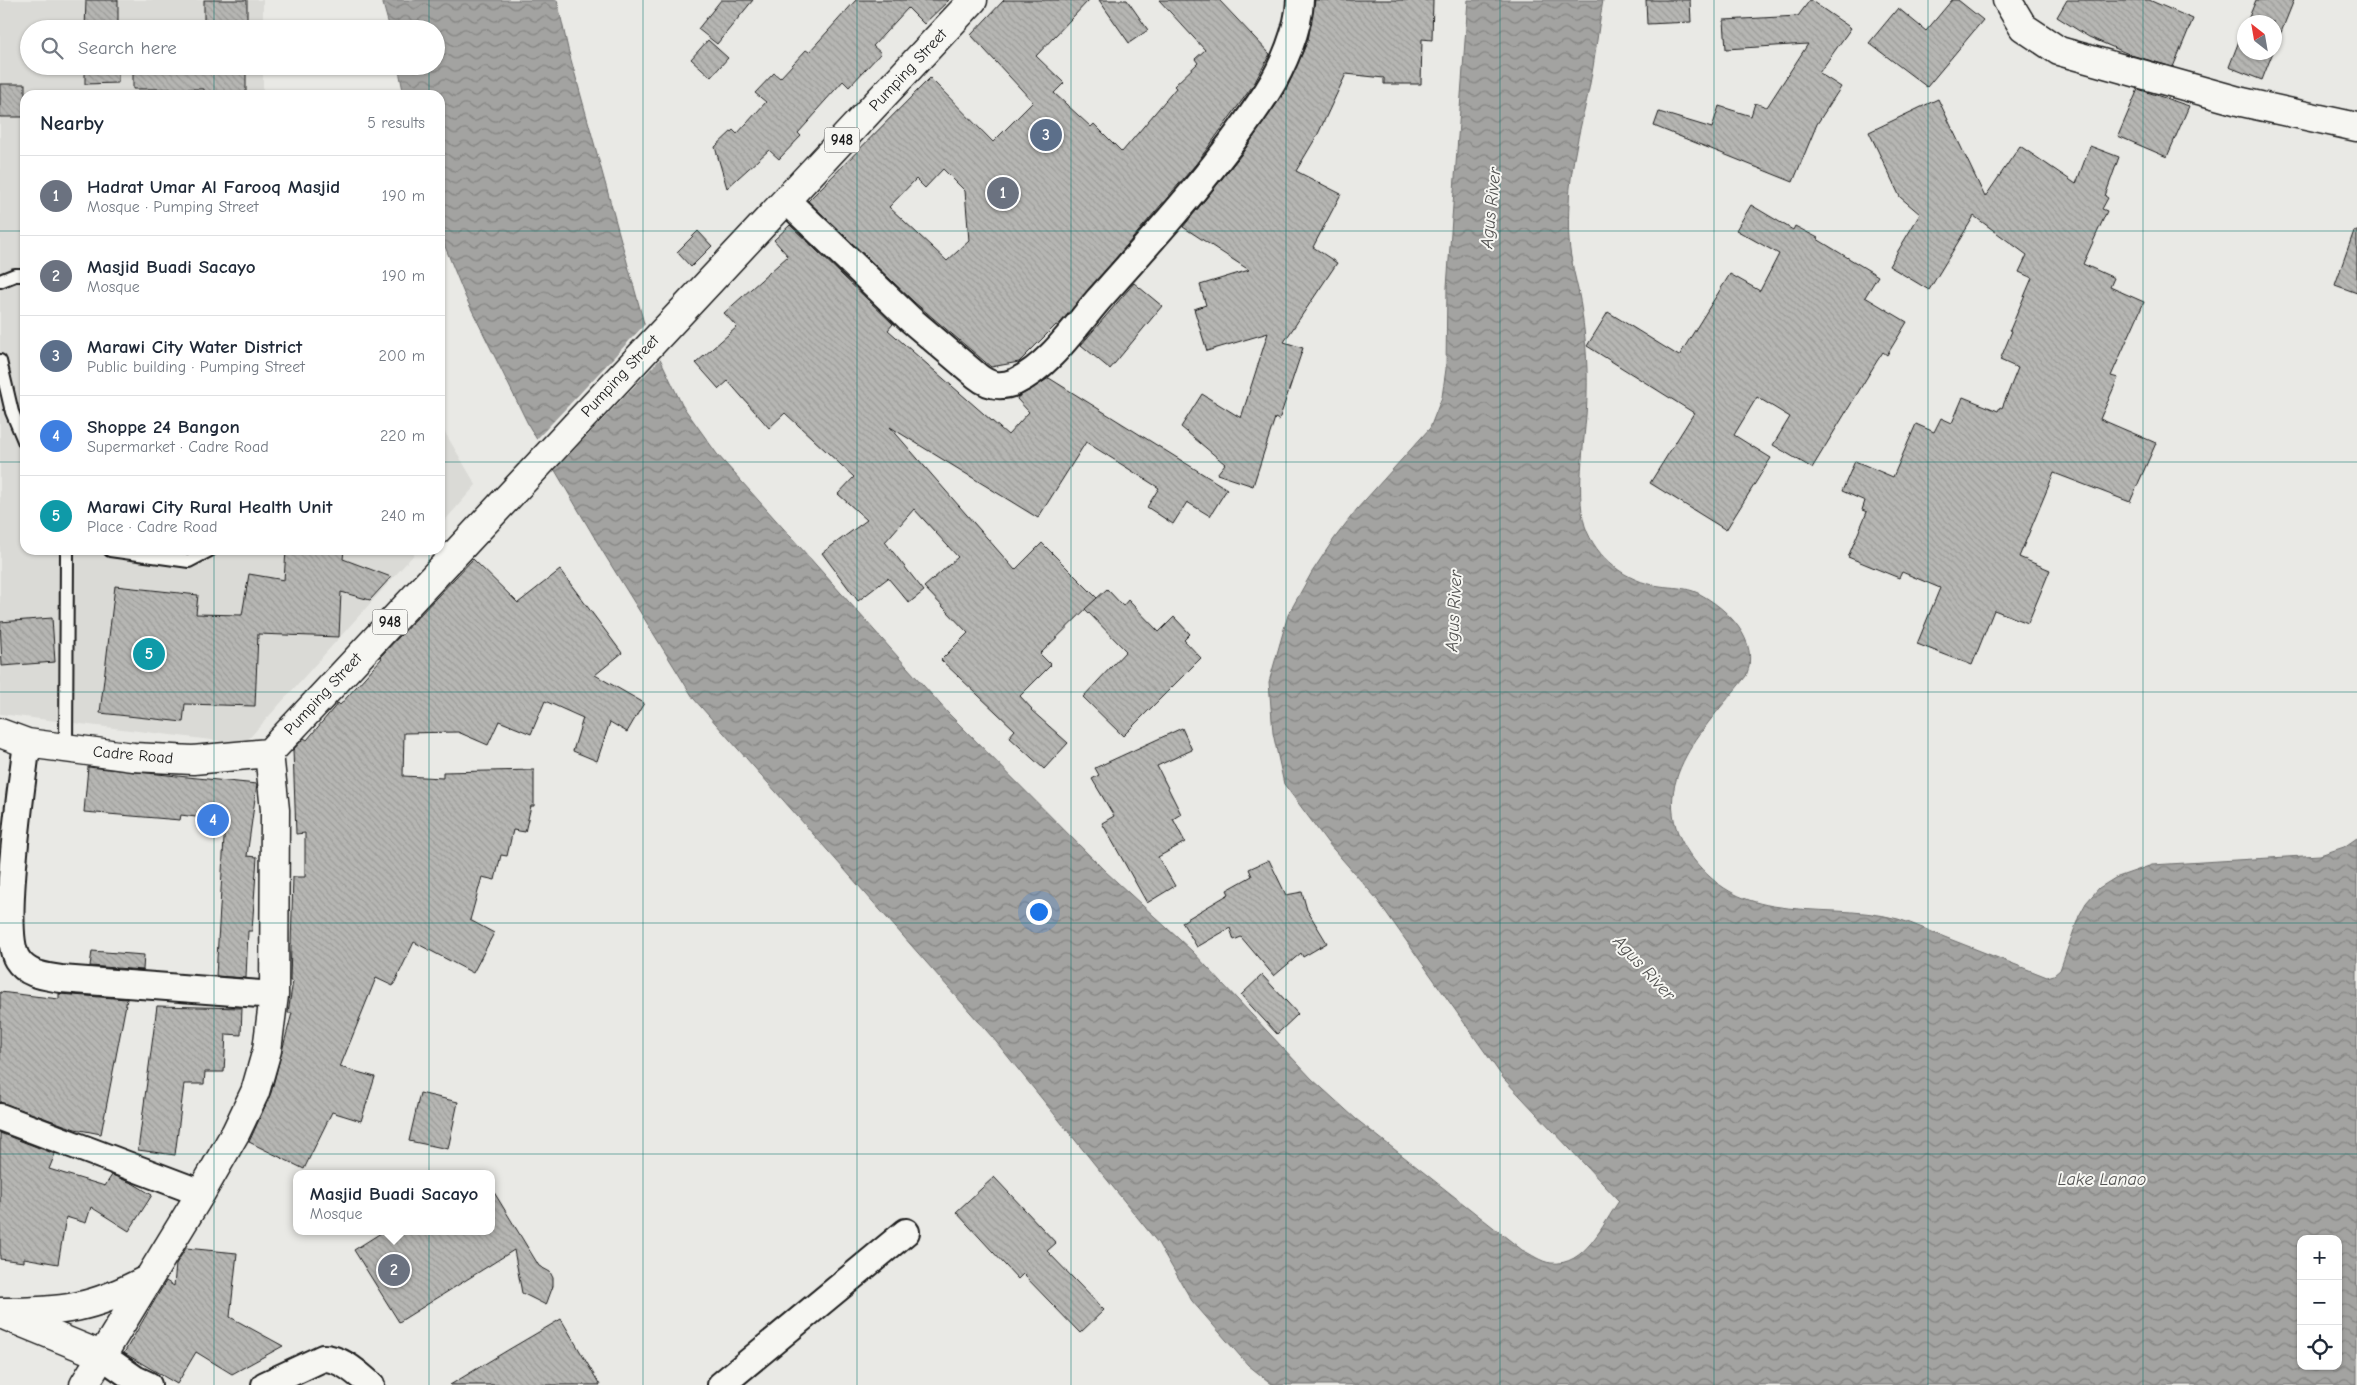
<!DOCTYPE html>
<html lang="en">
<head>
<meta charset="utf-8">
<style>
	body { margin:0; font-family:"Comic Neue",sans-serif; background:#f6f6f7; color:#1f2937 }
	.controls { position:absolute; right:15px; bottom:15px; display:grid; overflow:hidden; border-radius:10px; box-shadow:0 1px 4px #0004 }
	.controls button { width:45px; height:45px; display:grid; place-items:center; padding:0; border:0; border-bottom:1px solid #e0e1e3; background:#fff; color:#1f2937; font:25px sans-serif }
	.compass { position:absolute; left:2237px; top:15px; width:45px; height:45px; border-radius:50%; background:#fff; box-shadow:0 1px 4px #0004; rotate:329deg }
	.you { position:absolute; left:1038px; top:911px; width:18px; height:18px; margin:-12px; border:4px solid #fff; border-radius:50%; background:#1a73e8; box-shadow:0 0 0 8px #1a73e833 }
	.badge { display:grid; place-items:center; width:32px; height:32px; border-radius:50%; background:#0f766e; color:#fff; font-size:16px; font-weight:700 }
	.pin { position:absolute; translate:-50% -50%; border:2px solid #fff; box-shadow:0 1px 5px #0006 }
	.popup { position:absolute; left:293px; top:1170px; width:202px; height:65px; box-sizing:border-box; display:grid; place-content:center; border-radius:10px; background:#fff; filter:drop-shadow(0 1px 4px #0005); font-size:16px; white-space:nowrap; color:#747a83 }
	.popup b { font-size:19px; color:#1f2937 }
	.popup::after { content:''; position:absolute; left:50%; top:100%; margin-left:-10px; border:10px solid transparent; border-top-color:#fff }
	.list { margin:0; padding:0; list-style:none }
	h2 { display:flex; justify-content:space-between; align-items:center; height:65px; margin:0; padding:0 20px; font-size:21px }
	h2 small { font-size:16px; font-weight:400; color:#747a83 }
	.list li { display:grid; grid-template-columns:32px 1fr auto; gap:15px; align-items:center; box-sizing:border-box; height:80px; padding:0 20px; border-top:1px solid #e0e1e3 }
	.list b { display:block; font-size:19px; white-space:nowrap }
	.list p { margin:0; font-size:16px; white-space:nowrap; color:#747a83 }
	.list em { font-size:16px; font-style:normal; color:#747a83 }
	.icon { flex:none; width:28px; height:28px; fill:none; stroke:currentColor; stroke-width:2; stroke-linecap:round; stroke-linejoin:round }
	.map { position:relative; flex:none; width:2357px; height:1385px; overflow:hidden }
	.search { position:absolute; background:#fff; box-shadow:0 1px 4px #0004; left:20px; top:20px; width:425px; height:55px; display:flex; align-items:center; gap:12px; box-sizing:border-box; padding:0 18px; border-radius:28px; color:#747a83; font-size:19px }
	.panel { position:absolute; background:#fff; box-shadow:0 1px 4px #0004; left:20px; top:90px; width:425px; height:465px; border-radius:15px }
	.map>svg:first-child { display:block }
	.built { fill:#dadad6 }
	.water { fill:url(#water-waves); stroke:#6d6d6c; fill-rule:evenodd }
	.pier { fill:#e9e9e5 }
	.building { fill:url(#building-back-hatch); stroke:#1c1c1c; fill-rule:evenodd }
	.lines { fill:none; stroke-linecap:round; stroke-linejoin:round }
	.service-casing { stroke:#1c1c1c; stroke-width:16 }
	.minor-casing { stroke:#1c1c1c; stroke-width:30 }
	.tertiary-casing { stroke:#1c1c1c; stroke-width:31 }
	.secondary-casing { stroke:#1c1c1c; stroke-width:31 }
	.primary-casing { stroke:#1c1c1c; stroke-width:31 }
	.service { stroke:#f6f6f2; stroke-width:12 }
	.minor { stroke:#f6f6f2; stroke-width:26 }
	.tertiary { stroke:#f6f6f2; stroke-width:28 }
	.secondary { stroke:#f6f6f2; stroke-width:28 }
	.primary { stroke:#f6f6f2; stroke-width:28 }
	.grid { fill:none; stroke:#0f766e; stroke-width:1; stroke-opacity:0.55 }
	.labels { text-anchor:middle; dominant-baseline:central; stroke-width:4; stroke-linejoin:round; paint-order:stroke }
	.shield { fill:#f6f6f2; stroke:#5d5d5c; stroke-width:1 }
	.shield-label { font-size:15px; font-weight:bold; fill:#1c1c1c }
	.street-label { font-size:16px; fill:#1c1c1c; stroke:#f6f6f2 }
	.water-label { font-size:18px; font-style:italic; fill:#525251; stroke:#f6f6f2 }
</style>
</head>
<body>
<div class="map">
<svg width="2357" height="1385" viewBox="0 0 2357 1385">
	<defs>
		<pattern id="water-waves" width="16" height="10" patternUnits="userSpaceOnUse" patternTransform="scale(1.25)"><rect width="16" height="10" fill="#a3a3a1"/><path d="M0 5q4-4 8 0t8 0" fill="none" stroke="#848482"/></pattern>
		<pattern id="building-back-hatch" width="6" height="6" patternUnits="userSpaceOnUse" patternTransform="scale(1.25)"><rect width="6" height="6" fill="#b6b6b3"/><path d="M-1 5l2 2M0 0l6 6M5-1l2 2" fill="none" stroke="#9c9c99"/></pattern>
	</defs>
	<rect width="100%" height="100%" fill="#e9e9e5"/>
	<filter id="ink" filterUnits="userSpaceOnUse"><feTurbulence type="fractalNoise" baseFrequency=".02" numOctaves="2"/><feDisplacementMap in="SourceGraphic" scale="10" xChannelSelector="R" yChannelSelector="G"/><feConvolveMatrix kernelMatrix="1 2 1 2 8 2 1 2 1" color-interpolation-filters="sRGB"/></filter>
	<g filter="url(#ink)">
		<g class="built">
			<path d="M0 0H263V29H29V66H263V95H25V550H418L244 744 0 714Z"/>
			<path d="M440 424 476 485 440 526Z"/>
		</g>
		<path class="water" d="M382 0H557L568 49 645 327 682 405 717 454 948 713 1105 871 1192 951 1312 1079 1356 1119 1522 1250C1531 1254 1541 1262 1551 1263 1585 1267 1603 1224 1619 1201L1504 1079 1376 898 1328 843 1284 784 1273 733 1269 682 1288 615 1312 572 1334 539 1357 509 1430 428 1442 397 1446 369 1447 287 1468 0H1603C1598 29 1595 60 1589 89 1581 127 1570 165 1569 204 1568 223 1568 244 1572 262 1574 275 1578 287 1580 300 1585 331 1588 363 1587 394 1587 432 1574 490 1585 526 1596 558 1626 582 1660 586 1673 588 1685 587 1698 593 1727 608 1761 641 1746 676 1704 730 1638 789 1694 860 1716 887 1739 900 1773 906 1815 913 1857 908 1898 919 1915 924 1931 932 1947 938 1980 951 2014 964 2047 977L2054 975 2060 970 2079 916 2086 903 2099 888 2115 878 2152 865 2320 855 2344 847 2357 838V1385H1273L1248 1365 1192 1301 1158 1243 993 1038 694 699 603 552 529 426 465 296 440 234V95H404L398 66H436V29H390ZM2301 1239H2338V1366H2301Z"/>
		<path class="pier" d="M646 323 662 357 553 472 535 441Z"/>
		<g class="building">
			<path d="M86 0H118V29H85Z"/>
			<rect x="204" y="0" width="43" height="29"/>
			<path d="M721 0H753L717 44 698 29Z"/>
			<path d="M856 0H949L924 24 908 8 873 46 881 53 849 87 843 81 816 111 817 112 798 133 801 136 779 159 769 150 727 188 715 147 733 130 737 134 766 102 755 93 774 73 780 78 806 50 809 52Z"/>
			<path d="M1004 0H1089L1036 56 1064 83 1054 93 1091 127 1094 124 1122 152 1176 88 1174 86 1198 63 1195 59 1205 50 1159 0H1219L1270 54 1254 84 1196 164 1058 326 1056 325 1019 362 991 367 914 302 808 201 930 78 993 142 1033 102 971 35ZM943 169 965 191 969 241 947 261 889 207 916 179 925 188Z"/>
			<path d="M1099 0H1127L1148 30 1129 43Z"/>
			<path d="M1315 0H1433L1432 40 1422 39 1421 84H1384V78L1346 74 1318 134 1296 171 1341 194 1313 247 1337 263 1284 342 1303 348 1279 420 1275 418 1253 486 1217 474 1225 464 1181 427 1202 394 1241 418 1268 333 1207 351 1194 309 1206 305 1200 285 1249 270 1183 227 1241 155 1286 90 1308 40Z"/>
			<path d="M1646 0H1690L1691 22 1647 24Z"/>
			<path d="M1810 0 1851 28 1819 73 1841 87 1817 124 1793 182 1654 126 1659 112 1712 128 1719 106 1751 116 1755 103 1767 107 1808 44 1726 49 1724 20 1798 16Z"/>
			<path d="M1952 0H1958L1983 20 1927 87 1869 43 1898 8 1926 31Z"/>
			<path d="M2067 0H2149L2193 19 2173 67 2131 55 2089 37 2057 17Z"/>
			<path d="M2256 0H2294L2274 50V22H2247Z"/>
			<path d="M2244 28V52H2273L2262 80 2229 67Z"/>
			<path d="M708 40 728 58 711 77 691 59Z"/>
			<path d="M85 66H118V83L85 84Z"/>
			<path d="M133 66H246V95H204V89H133Z"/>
			<rect x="0" y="84" width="25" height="33"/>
			<path d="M2138 89 2189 106 2167 157 2118 136Z"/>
			<path d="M1938 99 1985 197 2020 146 2076 184 2090 146 2119 157 2105 196 2108 198 2102 209 2107 211 2083 264 2114 278 2110 287 2144 302 2111 376 2118 378 2100 419 2156 443 2130 502 2054 473 2019 557 2050 570 2028 623 1994 610 1972 665 1917 644 1940 588 1902 572 1899 578 1848 557 1867 512 1862 510 1865 501 1842 491 1855 461 1893 477 1916 424 1934 432 1941 418 1952 423 1963 397 1998 411 2000 407 2002 408 2018 368 2000 360 2012 331 2010 330 2032 278 2019 272 2027 255 1974 216 1929 290 1889 266 1920 214 1900 197 1869 132Z"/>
			<path d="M1751 205 1793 230 1795 226 1818 238 1817 239 1878 276 1865 297 1907 322 1887 355 1883 352 1877 361 1812 468 1773 445 1790 417 1757 397 1734 435 1771 458 1726 530 1650 483 1694 413 1587 346 1608 312 1679 356 1730 274 1760 291 1779 254 1736 230Z"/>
			<path d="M790 225 893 324 888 330 1008 435 1029 412 1017 399 1018 397 1049 378 1227 489 1210 516 1187 502 1173 524 1147 507 1159 488 1086 442 1038 518 890 427 1015 570 1042 543 1097 598 1040 654 1051 665 1020 696 1032 709 1031 710 1068 743 1044 769 1009 737 1015 730 941 660 968 633 924 587 958 557 914 509 885 542 924 591 909 603 888 578 858 601 822 553 867 520 838 494 854 477 785 413 769 428 728 381 719 389 696 363 737 327 724 313 788 256 774 240Z"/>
			<path d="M698 231 712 246 691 267 677 252Z"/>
			<path d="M2354 231H2357V293L2335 285Z"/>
			<path d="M1134 283 1162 306 1110 369 1081 345Z"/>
			<path d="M286 550H344L343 559 391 577 370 600 341 592 339 637 258 634 255 706 185 704 183 722 100 713 115 586 198 595 196 614 242 615 249 574 284 580Z"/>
			<path d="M473 559 518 603 560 570 622 653 595 675 644 703 627 732 610 722 597 761 573 751 583 718 545 701 531 734 499 721 488 745 458 732 404 733 403 776 443 778V772L534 770V806H531L525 832 513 830 507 856 501 855 495 880 482 877 470 920 494 933 473 973 414 942 393 986 376 978 340 1067 375 1077 361 1121 332 1112 304 1169 249 1142 271 1093 292 1013H288L293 981H290L293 877H305V833L296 834 293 750 304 738 307 740 338 703 340 705 382 658 380 657Z"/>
			<path d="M1107 589 1123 606 1128 600 1159 632 1174 617 1190 634 1184 640 1201 658 1123 736 1083 697 1126 651 1085 609Z"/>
			<path d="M52 618 55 662 2 666 0 622Z"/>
			<path d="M1182 728 1192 750 1157 766 1181 814 1173 819 1185 842 1158 857 1175 886 1147 903 1102 823 1114 816 1092 779 1099 775 1095 768Z"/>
			<path d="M88 767 257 784 247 856 257 857 252 931H248L246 978 216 976 225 821 181 815 180 820 84 812Z"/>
			<path d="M1269 860 1286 895 1302 892 1307 910 1327 943 1303 957 1301 953 1274 976 1241 937 1234 940 1230 928 1197 947 1182 922 1229 894 1227 890 1252 876 1249 869Z"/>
			<path d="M92 951 144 955 143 970 90 966Z"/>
			<path d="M1262 975 1298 1014 1277 1034 1241 995Z"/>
			<path d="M0 992 59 999V994L127 999 101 1134 75 1129 0 1102Z"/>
			<path d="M157 1006 242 1008 241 1035 226 1034 224 1072H205L204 1084H184L175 1155 138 1150Z"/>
			<path d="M420 1093 458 1102 448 1149 409 1141Z"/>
			<path d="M0 1133 55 1154 49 1169 105 1186 112 1175 134 1184 152 1195 129 1231 91 1207 86 1223 66 1217 58 1264 24 1258V1262L0 1259Z"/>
			<path d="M994 1177 1056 1243 1047 1251 1104 1310 1080 1333 1023 1274 1018 1279 956 1212Z"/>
			<path d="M492 1189 539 1266 550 1272 553 1278V1286L546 1305 522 1293 514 1250 399 1322 354 1250 384 1231H492Z"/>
			<path d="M186 1248 237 1253 230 1317 283 1346 232 1374 196 1352 177 1384 124 1353 166 1281 174 1286 176 1264Z"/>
			<path d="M561 1319 600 1385H450L508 1350Z"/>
		</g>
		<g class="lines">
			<g class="service-casing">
				<g id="service">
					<path d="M0 281 15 275H25"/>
					<path d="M0 361 12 412 25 443"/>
					<path d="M110 550 189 561 210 550"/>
					<path d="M66 748 67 550"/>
				</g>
			</g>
			<g class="minor-casing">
				<g id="minor">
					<path d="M786 200 910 319 977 376C989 386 1000 388 1015 382 1049 366 1074 328 1098 300 1157 234 1219 166 1267 92 1283 67 1299 29 1300 0"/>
					<path d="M27 743C22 783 0 930 17 959 27 975 44 976 61 979L274 995"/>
					<path d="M0 1117 201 1193"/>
					<path d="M101 1355 135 1379 148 1385"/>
					<path d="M265 1385 323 1358C342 1358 358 1374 371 1385"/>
					<path d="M721 1385 906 1232"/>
				</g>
			</g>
			<g class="tertiary-casing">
				<path id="tertiary" d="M2007 0 2023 27 2059 51 2242 102 2357 127"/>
			</g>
			<g class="secondary-casing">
				<g id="secondary">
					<path d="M0 1312C62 1312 92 1309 148 1279"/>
					<path d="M8 1317 101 1355"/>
					<path d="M84 1385 201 1193 236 1132 255 1092 267 1050 274 995 275 810 269 753"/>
				</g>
			</g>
			<g class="primary-casing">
				<path id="primary" d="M0 733 27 743 133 757 193 760 269 753 973 0"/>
			</g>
			<use href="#service" class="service"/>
			<use href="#minor" class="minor"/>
			<use href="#tertiary" class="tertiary"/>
			<use href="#secondary" class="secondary"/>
			<use href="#primary" class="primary"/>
		</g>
	</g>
	<path class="grid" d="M214 0V29M429 0V29M643 0V1385M857 0V1385M1071 0V1385M1286 0V1385M1500 0V1385M1714 0V1385M1928 0V1385M2143 0V1385M214 66V95M429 66V95M0 231H25M440 231H2357M0 462H25M440 462H2357M214 550V1385M429 550V1385M0 692H2357M0 923H2357M0 1154H2357"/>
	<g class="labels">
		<g class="shield">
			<rect x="824.5" y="127.5" width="35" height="25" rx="4"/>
			<rect x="372.5" y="609.5" width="35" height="25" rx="4"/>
		</g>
		<g class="shield-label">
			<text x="842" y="140">948</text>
			<text x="390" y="622">948</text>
		</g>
		<g class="street-label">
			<text transform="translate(908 70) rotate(-47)">Pumping Street</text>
			<text transform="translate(620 376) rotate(-47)">Pumping Street</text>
			<text transform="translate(323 694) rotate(-47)">Pumping Street</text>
			<text transform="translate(133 755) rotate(5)">Cadre Road</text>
		</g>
		<g class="water-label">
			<text transform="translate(1491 208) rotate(-84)">Agus River</text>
			<text transform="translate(1454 611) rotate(-87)">Agus River</text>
			<text transform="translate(1644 968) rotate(47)">Agus River</text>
			<text x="2102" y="1179">Lake Lanao</text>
		</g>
	</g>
</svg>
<div class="controls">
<button>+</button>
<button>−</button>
<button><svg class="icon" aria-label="locate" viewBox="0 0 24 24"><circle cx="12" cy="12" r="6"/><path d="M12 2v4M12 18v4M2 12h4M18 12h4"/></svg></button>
</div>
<svg class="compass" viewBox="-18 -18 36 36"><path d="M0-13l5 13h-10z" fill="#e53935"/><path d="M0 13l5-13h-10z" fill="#747a83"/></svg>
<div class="you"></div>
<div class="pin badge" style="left:1003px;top:193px;background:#6b7280">1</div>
<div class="pin badge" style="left:394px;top:1270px;background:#6b7280">2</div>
<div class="popup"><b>Masjid Buadi Sacayo</b>Mosque</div>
<div class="pin badge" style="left:1046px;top:135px;background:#5c6f8a">3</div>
<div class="pin badge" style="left:213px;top:820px;background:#3f7fe0">4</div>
<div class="pin badge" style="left:149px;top:654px;background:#0f9aa8">5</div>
<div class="search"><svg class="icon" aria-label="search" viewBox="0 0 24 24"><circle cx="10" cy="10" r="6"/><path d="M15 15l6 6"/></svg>Search here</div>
<section class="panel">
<h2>Nearby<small>5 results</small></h2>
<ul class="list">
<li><span class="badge" style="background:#6b7280">1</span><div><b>Hadrat Umar Al Farooq Masjid</b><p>Mosque · Pumping Street</p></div><em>190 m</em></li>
<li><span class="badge" style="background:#6b7280">2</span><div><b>Masjid Buadi Sacayo</b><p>Mosque</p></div><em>190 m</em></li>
<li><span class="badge" style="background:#5c6f8a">3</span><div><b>Marawi City Water District</b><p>Public building · Pumping Street</p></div><em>200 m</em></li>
<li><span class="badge" style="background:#3f7fe0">4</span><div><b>Shoppe 24 Bangon</b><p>Supermarket · Cadre Road</p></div><em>220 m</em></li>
<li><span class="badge" style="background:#0f9aa8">5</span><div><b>Marawi City Rural Health Unit</b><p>Place · Cadre Road</p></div><em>240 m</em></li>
</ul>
</section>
</div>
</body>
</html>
